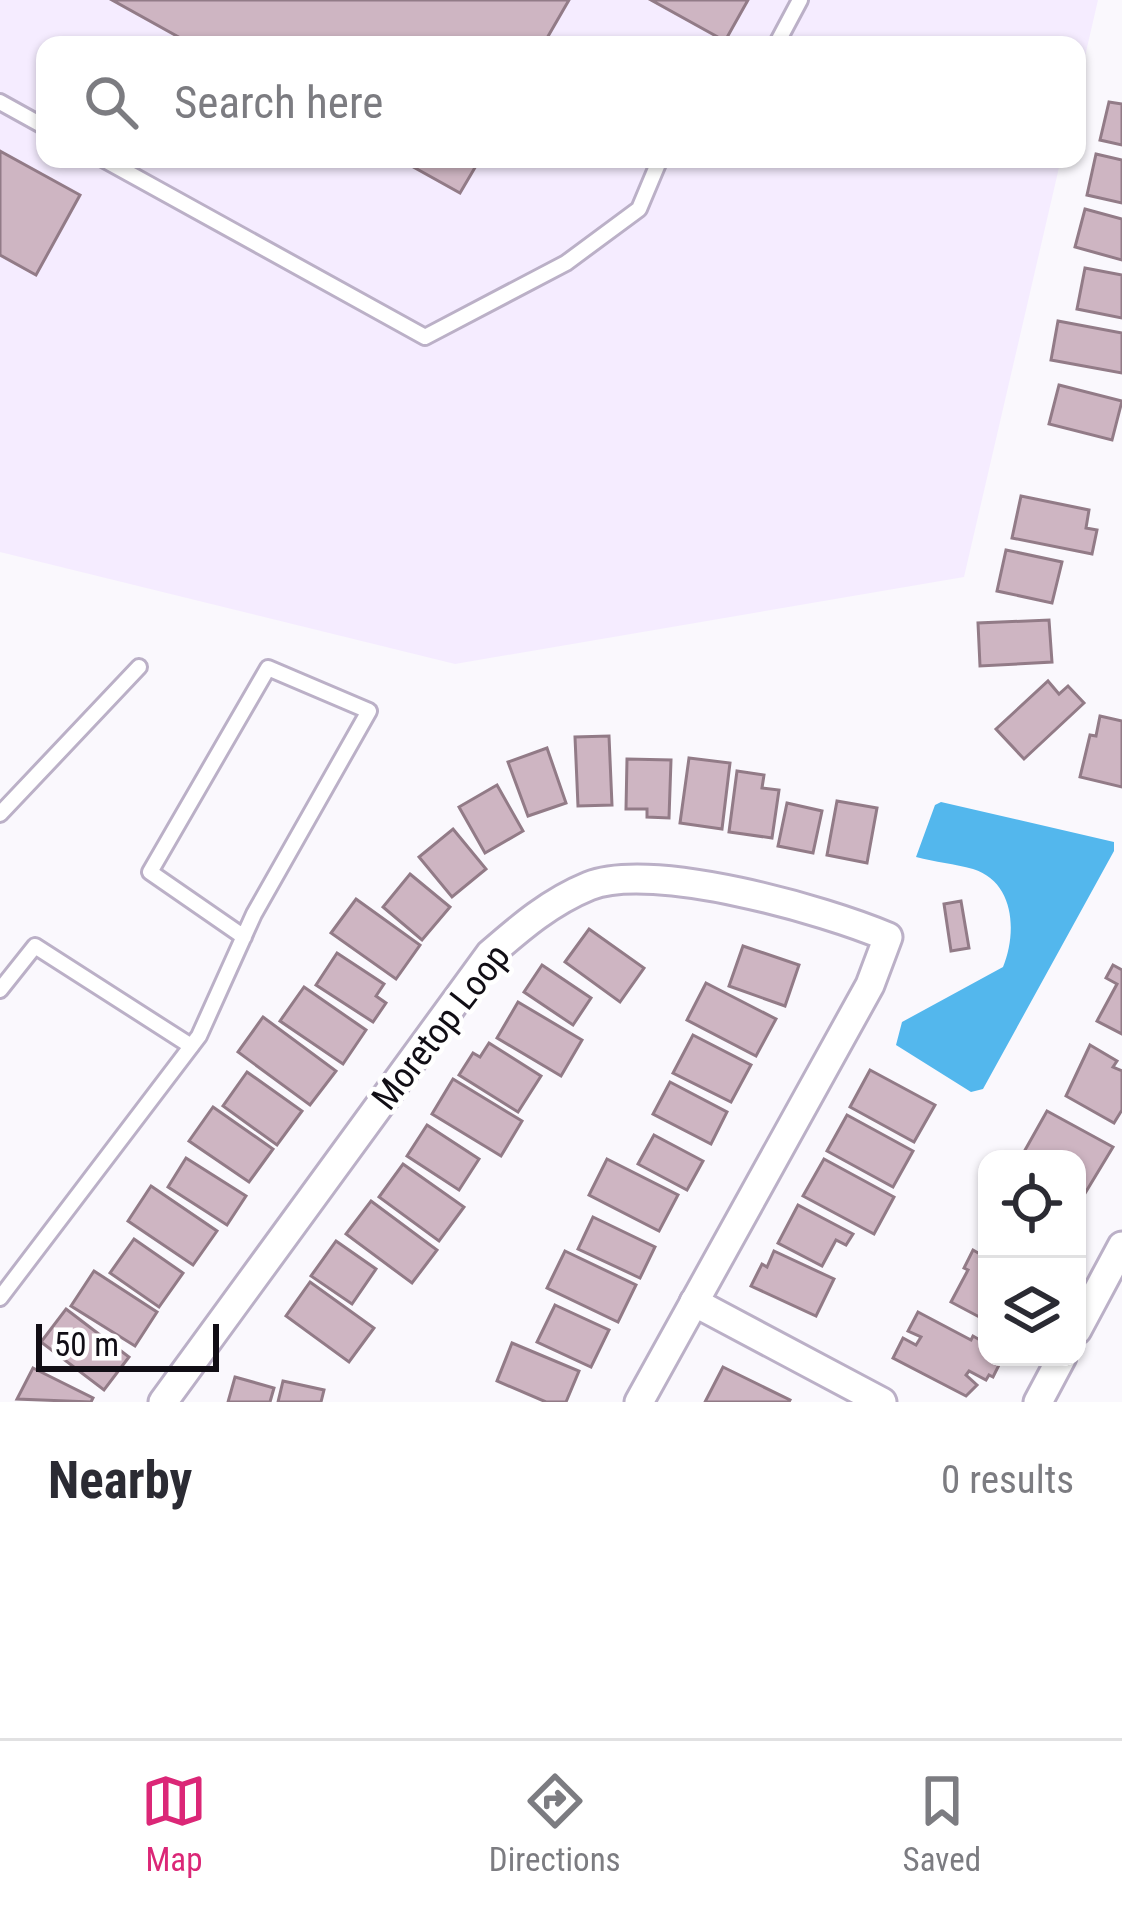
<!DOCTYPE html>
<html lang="en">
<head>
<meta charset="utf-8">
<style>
	body { margin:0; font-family:"Roboto Condensed",sans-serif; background:#f7f7f7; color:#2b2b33 }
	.controls { position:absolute; right:36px; bottom:36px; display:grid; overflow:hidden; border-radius:24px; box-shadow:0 3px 9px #0004 }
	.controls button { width:108px; height:108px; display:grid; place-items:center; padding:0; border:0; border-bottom:3px solid #e1e1e2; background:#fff; color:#2b2b33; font:60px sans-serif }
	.scale { position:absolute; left:36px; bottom:30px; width:183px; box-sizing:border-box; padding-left:12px; border:6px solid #110e15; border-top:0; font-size:33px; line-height:42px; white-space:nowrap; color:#110e15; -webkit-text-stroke:9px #fff; paint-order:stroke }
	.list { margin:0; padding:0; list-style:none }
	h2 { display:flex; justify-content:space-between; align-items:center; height:156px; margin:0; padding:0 48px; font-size:51px }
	h2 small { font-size:39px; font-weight:400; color:#7c7c81 }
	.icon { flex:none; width:66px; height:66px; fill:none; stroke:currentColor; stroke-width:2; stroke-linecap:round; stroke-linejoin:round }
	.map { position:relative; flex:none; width:1122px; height:1402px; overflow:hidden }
	.search { position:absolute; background:#fff; box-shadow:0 3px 9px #0004; left:36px; right:36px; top:36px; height:132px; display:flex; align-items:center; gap:30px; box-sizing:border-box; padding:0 42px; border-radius:24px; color:#7c7c81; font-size:45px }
	.sheet { height:336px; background:#fff }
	nav { display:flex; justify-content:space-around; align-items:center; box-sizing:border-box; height:168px; border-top:3px solid #e1e1e2; background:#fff; font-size:33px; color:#7c7c81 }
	nav a { display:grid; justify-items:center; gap:6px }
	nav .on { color:#db2777 }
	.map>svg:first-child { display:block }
	.built { fill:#f5ecff }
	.water { fill:#53b7ed }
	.building { fill:#ceb5c2; stroke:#927b87; stroke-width:3 }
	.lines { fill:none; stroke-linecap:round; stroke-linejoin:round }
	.lane-casing { stroke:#bbb0c7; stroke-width:20 }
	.street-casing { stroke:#bbb0c7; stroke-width:33 }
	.lane { stroke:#fff; stroke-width:14 }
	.street { stroke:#fff; stroke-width:27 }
	.labels { text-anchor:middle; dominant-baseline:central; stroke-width:9; stroke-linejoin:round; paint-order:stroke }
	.street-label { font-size:36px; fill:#110e15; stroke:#fff }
</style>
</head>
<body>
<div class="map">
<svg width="1122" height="1402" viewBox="0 0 1122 1402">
	<rect width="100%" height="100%" fill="#faf8fd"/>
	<path class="built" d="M0 0H1098L1077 91V45H45V159H1061L964 577 455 664 0 552Z"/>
	<path class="water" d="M941 802 1114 842V851L983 1089 971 1092 896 1045 902 1022 1003 967C1017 933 1015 882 973 869 955 864 935 862 916 857L935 805Z"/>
	<g class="building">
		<path d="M112 0H569L543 45H193Z"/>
		<path d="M651 0H748L725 41Z"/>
		<path d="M1109 102 1122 104V145L1100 140Z"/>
		<path d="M0 151 80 195 36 275 0 255Z"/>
		<path d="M1096 154 1122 160V203L1087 195Z"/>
		<path d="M399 159H480L460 193Z"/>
		<path d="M1085 209 1122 219V260L1075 247Z"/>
		<path d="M1085 268 1122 275V318L1077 309Z"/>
		<path d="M1058 321 1122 333V373L1051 360Z"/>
		<path d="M1059 385 1122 401 1112 440 1049 424Z"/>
		<path d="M1021 496 1089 510 1086 528 1097 530 1092 554 1012 538Z"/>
		<path d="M1006 550 1062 562 1052 603 997 591Z"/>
		<path d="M1049 620 1052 662 980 666 978 623Z"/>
		<path d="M1048 681 1059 694 1068 686 1084 703 1024 759 996 729Z"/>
		<path d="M1100 716 1122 721V787L1080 777 1090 735 1096 736Z"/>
		<path d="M609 736 612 805 578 806 575 737Z"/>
		<path d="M547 748 566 803 528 816 508 762Z"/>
		<path d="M689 758 730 763 722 829 680 823Z"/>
		<path d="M627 759 671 760 669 818 647 817V809H626Z"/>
		<path d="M737 771 764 775 762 788 779 790 772 838 729 832Z"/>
		<path d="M497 785 523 831 485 853 459 807Z"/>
		<path d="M837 801 877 808 867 863 827 855Z"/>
		<path d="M787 803 822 811 813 853 778 846Z"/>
		<path d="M453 829 486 869 452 897 419 857Z"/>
		<path d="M410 874 450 907 422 940 383 907Z"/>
		<path d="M356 899 420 945 396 979 331 933Z"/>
		<path d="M961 901 969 948 951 951 944 904Z"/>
		<path d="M589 929 644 968 620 1002 565 962Z"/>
		<path d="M743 946 799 965 785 1006 729 986Z"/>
		<path d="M337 953 384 984 376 996 386 1003 373 1022 316 985Z"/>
		<path d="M542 965 591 998 573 1025 524 992Z"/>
		<path d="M1113 965 1122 970V1034L1097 1021 1117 984 1106 978Z"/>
		<path d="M706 983 776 1019 756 1056 687 1020Z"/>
		<path d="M304 987 366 1030 343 1064 280 1021Z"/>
		<path d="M518 1002 582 1040 561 1076 497 1038Z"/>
		<path d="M263 1017 336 1071 310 1105 238 1052Z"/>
		<path d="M693 1035 751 1065 731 1102 673 1073Z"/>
		<path d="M489 1043 541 1076 518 1112 459 1075 473 1053 480 1057Z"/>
		<path d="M1090 1045 1117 1061 1113 1067 1122 1071V1110L1114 1123 1066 1096Z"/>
		<path d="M870 1070 935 1105 914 1142 850 1107Z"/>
		<path d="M247 1072 302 1111 277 1145 223 1106Z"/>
		<path d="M453 1079 522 1121 501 1156 432 1114Z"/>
		<path d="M670 1082 727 1112 711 1144 653 1114Z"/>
		<path d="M213 1107 273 1149 249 1182 189 1141Z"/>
		<path d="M1047 1111 1113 1147 1084 1195 1077 1191V1159H1020Z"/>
		<path d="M847 1115 913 1151 893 1187 827 1151Z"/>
		<path d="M427 1125 479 1159 459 1190 407 1156Z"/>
		<path d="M654 1135 703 1161 687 1190 638 1164Z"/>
		<path d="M186 1158 246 1196 227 1225 168 1187Z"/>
		<path d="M607 1159 678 1195 659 1231 589 1195Z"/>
		<path d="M824 1159 894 1197 874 1234 803 1196Z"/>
		<path d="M403 1164 464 1207 439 1241 379 1197Z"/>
		<path d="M151 1186 217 1231 193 1265 128 1221Z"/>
		<path d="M371 1201 437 1250 412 1283 346 1234Z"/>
		<path d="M798 1205 853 1234 846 1245 836 1240 822 1266 778 1243Z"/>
		<path d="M593 1217 655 1247 640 1278 578 1249Z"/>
		<path d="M134 1239 183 1273 159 1307 110 1273Z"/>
		<path d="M336 1241 376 1269 352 1304 311 1276Z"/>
		<path d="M973 1250 987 1258V1321L951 1302 968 1270 964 1268Z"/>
		<path d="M565 1251 636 1285 618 1322 547 1288Z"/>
		<path d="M774 1251 834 1279 816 1316 751 1286 762 1264 767 1267Z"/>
		<path d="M94 1271 157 1312 135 1346 71 1306Z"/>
		<path d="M310 1282 374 1328 349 1362 286 1316Z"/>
		<path d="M555 1305 609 1330 591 1367 537 1342Z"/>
		<path d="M66 1309 129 1357 104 1390 41 1342Z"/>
		<path d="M918 1312 971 1340 973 1336 987 1344V1357H1003L993 1377 989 1375 986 1380 969 1371 966 1375 977 1385 966 1396 893 1358 903 1338 916 1345 921 1337 908 1331Z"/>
		<path d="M512 1343 579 1371 566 1402H546L497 1381Z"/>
		<path d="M723 1367 790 1400 789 1402H705Z"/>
		<path d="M33 1368 93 1398 91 1402 17 1399Z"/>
		<path d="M235 1377 274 1388 270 1402H228Z"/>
		<path d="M283 1381 324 1390 321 1402H278Z"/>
	</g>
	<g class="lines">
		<g class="lane-casing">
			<g id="lane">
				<path d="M776 45 800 0"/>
				<path d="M0 102 45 127"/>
				<path d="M103 159 425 337 566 263 639 209 660 159"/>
				<path d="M0 814 139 667"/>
				<path d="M0 990 35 946 191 1046"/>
				<path d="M0 1298 199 1036 254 914 369 711 268 668 150 872 244 937"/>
			</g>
		</g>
		<g class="street-casing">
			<g id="street">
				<path d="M694 1302 882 1402"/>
				<path d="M1077 1330 1122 1246"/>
				<path d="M163 1402 490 954C521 927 550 902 589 886 653 861 825 910 888 937L870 985 639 1402"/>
				<path d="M1038 1402 1062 1357"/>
			</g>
		</g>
		<use href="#lane" class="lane"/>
		<use href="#street" class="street"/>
	</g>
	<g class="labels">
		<g class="street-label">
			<text transform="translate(441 1027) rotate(-52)">Moretop Loop</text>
		</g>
	</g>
</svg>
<div class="controls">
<button><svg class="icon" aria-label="locate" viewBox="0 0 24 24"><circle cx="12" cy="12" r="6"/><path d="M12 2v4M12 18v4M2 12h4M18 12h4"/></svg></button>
<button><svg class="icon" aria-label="layers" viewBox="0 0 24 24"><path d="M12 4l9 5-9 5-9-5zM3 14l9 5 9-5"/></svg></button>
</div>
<div class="scale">50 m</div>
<div class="search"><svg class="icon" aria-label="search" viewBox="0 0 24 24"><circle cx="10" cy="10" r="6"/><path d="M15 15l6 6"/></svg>Search here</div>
</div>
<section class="sheet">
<h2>Nearby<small>0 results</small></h2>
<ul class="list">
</ul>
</section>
<nav>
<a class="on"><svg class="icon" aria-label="map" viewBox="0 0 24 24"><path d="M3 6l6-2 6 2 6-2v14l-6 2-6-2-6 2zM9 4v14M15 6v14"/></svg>Map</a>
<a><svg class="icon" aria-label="directions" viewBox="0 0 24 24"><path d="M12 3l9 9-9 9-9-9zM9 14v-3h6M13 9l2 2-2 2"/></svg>Directions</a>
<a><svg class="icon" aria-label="saved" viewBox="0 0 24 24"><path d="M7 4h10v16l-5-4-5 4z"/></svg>Saved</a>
</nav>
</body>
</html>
